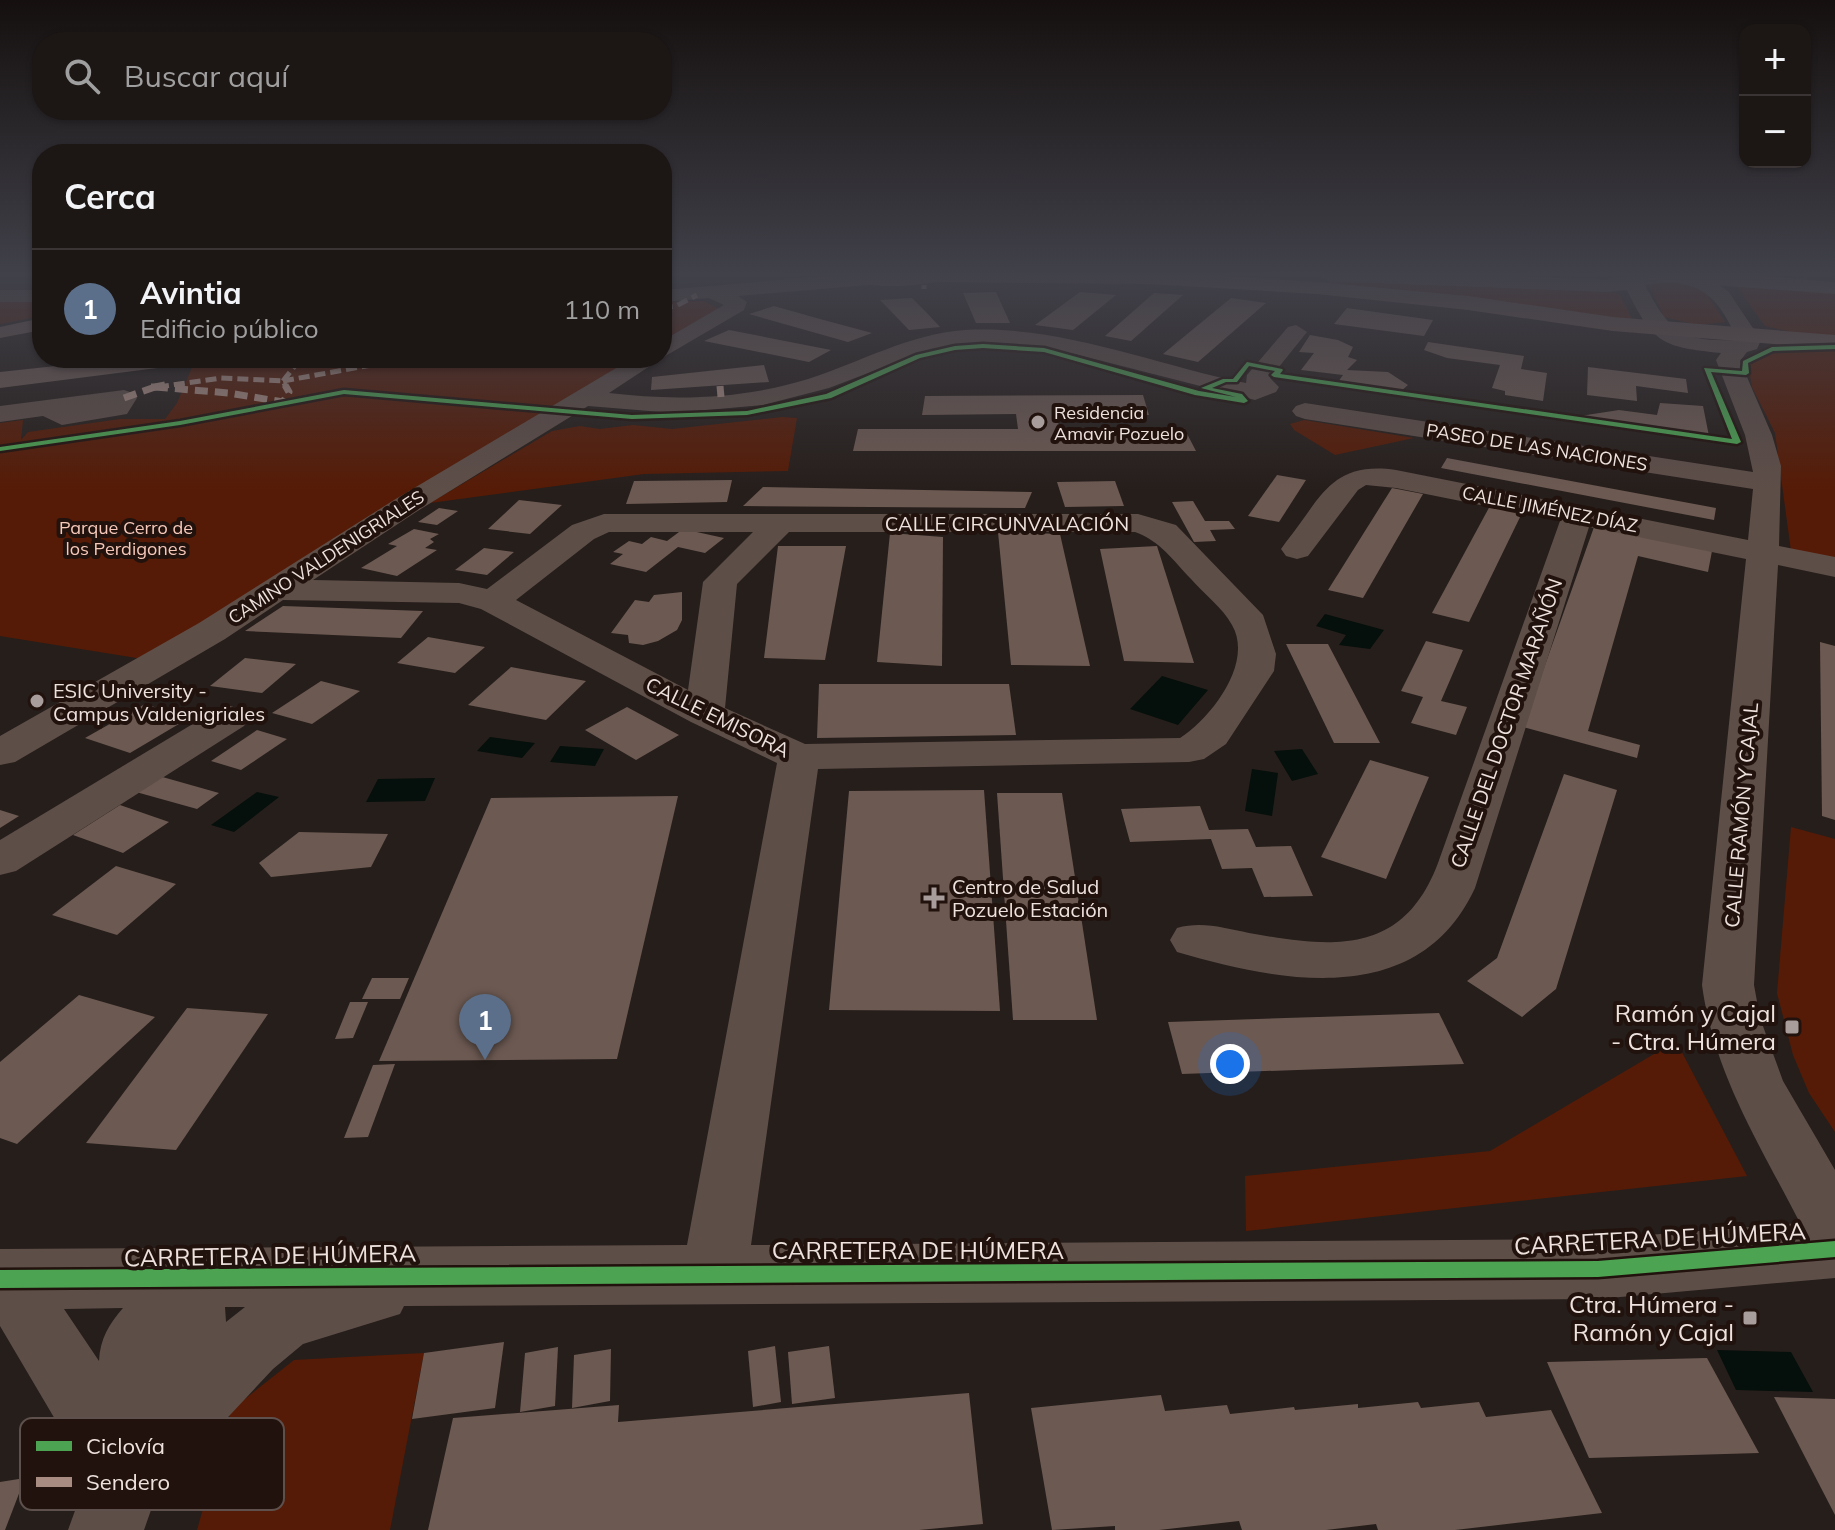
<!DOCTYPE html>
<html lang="es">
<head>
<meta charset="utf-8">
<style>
	body { margin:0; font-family:Mulish,sans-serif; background:#251f1d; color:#f1f3f6 }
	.controls { position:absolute; right:24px; top:24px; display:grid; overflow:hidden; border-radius:16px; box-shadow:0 2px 6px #0004 }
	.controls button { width:72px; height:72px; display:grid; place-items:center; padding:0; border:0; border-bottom:2px solid #3a3534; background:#1c1614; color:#f1f3f6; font:40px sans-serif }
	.you { position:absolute; left:1230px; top:1064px; width:28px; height:28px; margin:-20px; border:6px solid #fff; border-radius:50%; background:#1a73e8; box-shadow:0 0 0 12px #1a73e833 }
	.badge { display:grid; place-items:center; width:52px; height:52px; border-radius:50%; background:#d93025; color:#fff; font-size:26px; font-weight:700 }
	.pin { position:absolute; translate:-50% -66px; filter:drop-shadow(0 2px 4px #0008) }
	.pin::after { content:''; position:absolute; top:42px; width:28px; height:24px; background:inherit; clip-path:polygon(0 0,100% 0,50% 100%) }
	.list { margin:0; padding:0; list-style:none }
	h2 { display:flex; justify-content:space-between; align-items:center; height:104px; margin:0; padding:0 32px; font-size:34px }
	h2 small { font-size:26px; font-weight:400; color:#a09fa0 }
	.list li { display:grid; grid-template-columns:52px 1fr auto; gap:24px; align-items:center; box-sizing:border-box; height:120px; padding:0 32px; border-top:2px solid #3a3534 }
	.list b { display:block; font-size:30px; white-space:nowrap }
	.list p { margin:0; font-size:26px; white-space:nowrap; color:#a09fa0 }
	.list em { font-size:26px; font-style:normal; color:#a09fa0 }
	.icon { flex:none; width:44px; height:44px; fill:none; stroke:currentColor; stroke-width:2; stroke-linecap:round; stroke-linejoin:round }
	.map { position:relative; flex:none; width:1835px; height:1530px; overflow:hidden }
	.search { position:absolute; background:#1c1614; box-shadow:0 2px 6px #0004; left:32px; top:32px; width:640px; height:88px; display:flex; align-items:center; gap:20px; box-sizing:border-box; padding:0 28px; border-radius:32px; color:#a09fa0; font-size:30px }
	.panel { position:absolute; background:#1c1614; box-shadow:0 2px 6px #0004; left:32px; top:144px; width:640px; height:224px; border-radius:32px }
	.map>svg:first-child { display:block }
	.green { fill:#561b06 }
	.water { fill:#050f0b }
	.building { fill:#6c5952 }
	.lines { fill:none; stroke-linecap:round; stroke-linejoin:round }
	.minor { fill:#5e4e48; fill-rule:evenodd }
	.major { fill:#6b544d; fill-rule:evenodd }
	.quiet-far1 { stroke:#a88b81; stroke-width:5; stroke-dasharray:11 5; stroke-linecap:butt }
	.quiet { stroke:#a88b81; stroke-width:7; stroke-dasharray:13 7; stroke-linecap:butt }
	.cycleway-casing { stroke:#21120d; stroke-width:5 }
	.cycleway { fill:#4ca352; fill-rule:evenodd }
	.poi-dot { fill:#a89d9a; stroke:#21120d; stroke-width:3 }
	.labels { text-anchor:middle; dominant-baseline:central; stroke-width:8; stroke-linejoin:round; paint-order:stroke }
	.far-poi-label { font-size:18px; fill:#eee2de; stroke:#21120d; text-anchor:start }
	.far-street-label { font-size:18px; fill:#eee2de; stroke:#21120d }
	.far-park-label { font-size:18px; fill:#f5c8b9; stroke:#21120d }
	.street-label { font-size:20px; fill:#eee2de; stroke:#21120d }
	.poi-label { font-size:20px; fill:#eee2de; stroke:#21120d; text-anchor:start }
	.near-poi-label { font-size:24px; fill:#eee2de; stroke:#21120d; text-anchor:end }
	.near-street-label { font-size:24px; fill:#eee2de; stroke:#21120d }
	.key { fill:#21120d; stroke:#5e504c; stroke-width:2 }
	.key-label { font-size:22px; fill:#eee2de }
</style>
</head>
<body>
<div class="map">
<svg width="1835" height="1530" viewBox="0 0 1835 1530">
	<rect width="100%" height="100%" fill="#261e1b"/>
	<g class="green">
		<path d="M1327 278 1607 289 1620 295 1633 321 1328 285Z"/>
		<path d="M1673 280 1702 287 1725 322 1698 325 1664 317 1649 285 1655 281Z"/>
		<path d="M1749 285 1835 292V336L1795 333 1765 326 1737 287Z"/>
		<path d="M0 301H42V316L0 324Z"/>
		<path d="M704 301 719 309 662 344V302Z"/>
		<path d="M1819 347 1835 348V559L1791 551 1775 433 1752 387 1748 363 1775 350Z"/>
		<path d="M196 358H640L149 660 0 636V423L23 420 21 440 28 432 120 419H165L177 403Z"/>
		<path d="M782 417 797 418 788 471 644 474 430 503 552 431 580 426 600 429 633 425 672 429Z"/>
		<path d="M1304 420 1414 438 1335 455 1294 430 1290 424Z"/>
		<path d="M1791 827 1835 839V1132L1809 1093 1793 1055 1777 993Z"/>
		<path d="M1676 1041 1747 1176 1246 1231 1245 1176 1490 1151Z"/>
		<path d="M424 1353 390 1530H197L231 1410 294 1360Z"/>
	</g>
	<g class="water">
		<path d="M1325 614 1384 630 1370 649 1339 645 1346 635 1316 626Z"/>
		<path d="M1162 676 1208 690 1178 725 1130 709Z"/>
		<path d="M490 737 535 743 522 758 477 751Z"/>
		<path d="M560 746 604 749 595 766 550 762Z"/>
		<path d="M1302 749 1318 774 1292 781 1274 751Z"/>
		<path d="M1252 769 1278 773 1272 816 1245 811Z"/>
		<path d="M435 778 425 801 366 802 378 779Z"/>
		<path d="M257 792 279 797 234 832 211 825Z"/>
		<path d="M1717 1350 1791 1352 1813 1392 1736 1390Z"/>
	</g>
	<g class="building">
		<path d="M996 292 1010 323H976L963 293Z"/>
		<path d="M1080 292 1116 295 1073 330 1035 325Z"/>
		<path d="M1154 293 1183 295 1131 341 1105 336Z"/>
		<path d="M912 298 926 312 940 327 909 330 880 300Z"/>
		<path d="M1231 298 1266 303 1198 362 1163 354Z"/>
		<path d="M774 306 820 319 872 333 848 342 749 314Z"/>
		<path d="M1347 308 1433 320 1424 336 1334 324Z"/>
		<path d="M42 318V330L0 338V327Z"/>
		<path d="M729 330 831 350 809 362 704 341Z"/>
		<path d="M1310 335 1338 340 1353 347 1348 357 1357 360 1347 370 1388 372 1408 385 1401 391 1338 382 1343 375 1301 370 1314 353 1299 352Z"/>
		<path d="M1428 342 1524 356 1521 369 1547 373 1543 401 1505 395V391L1492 388 1500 365 1447 358 1424 350Z"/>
		<path d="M130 358H175L173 366 0 388V372Z"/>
		<path d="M764 365 769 382 651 390 652 377Z"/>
		<path d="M1588 367 1686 379 1688 393 1636 386 1637 401 1587 395Z"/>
		<path d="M1143 395 1149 415H1055L1061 430 1184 428 1196 451H853L858 429H1018L1016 414 922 415 925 396Z"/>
		<path d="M1660 403 1703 406 1709 436 1580 416 1619 410 1657 415Z"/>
		<path d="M1447 458 1716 508 1714 520 1441 468Z"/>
		<path d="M1277 475 1306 480 1279 522 1248 516Z"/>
		<path d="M732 480 727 502 626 504 634 481Z"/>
		<path d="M1115 481 1124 506 1065 507 1057 482Z"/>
		<path d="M763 487 1032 492 1025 508 743 506Z"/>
		<path d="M1392 488 1423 494 1363 598 1328 590Z"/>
		<path d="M519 500 562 505 530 534 488 529Z"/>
		<path d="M1193 501 1205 521H1229L1235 529 1210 530 1216 541 1194 542 1172 502Z"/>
		<path d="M1491 504 1523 511 1469 622 1432 613Z"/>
		<path d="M439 508 458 511 437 525 418 522Z"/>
		<path d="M1594 527 1712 551 1708 572 1638 556 1588 731 1640 745 1637 758 1523 727Z"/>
		<path d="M414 529 439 534 430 539 434 542 425 548 437 550 397 576 361 568 397 546 388 544Z"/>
		<path d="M683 529 724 538 705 553 678 547 646 572 610 564 623 554 613 552 629 541 642 544 651 537 667 541Z"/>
		<path d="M998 532 1060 534 1090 666 1011 665Z"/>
		<path d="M890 533 943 537 942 666 877 662Z"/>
		<path d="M778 546H846L825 660 764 658Z"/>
		<path d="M1157 546 1194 663 1124 661 1100 549Z"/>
		<path d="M484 548 514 552 487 575 455 570Z"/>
		<path d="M682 592V620L677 630 658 641 643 645 629 643 628 635 611 633 635 600 649 602 654 595Z"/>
		<path d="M283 606 423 611 401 638 245 631Z"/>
		<path d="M428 637 485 647 455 673 397 663Z"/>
		<path d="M1426 641 1463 650 1441 701 1467 707 1456 735 1411 723 1423 697 1401 691Z"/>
		<path d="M1820 642 1835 646V820L1822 816Z"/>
		<path d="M1286 644H1328L1380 743H1334Z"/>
		<path d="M245 658 296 664 262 693 210 686Z"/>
		<path d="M511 667 586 681 546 720 468 705Z"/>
		<path d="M321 681 360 691 312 724 272 713Z"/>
		<path d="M819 684H1009L1016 735 817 738Z"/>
		<path d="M145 704 189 718 130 753 85 738Z"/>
		<path d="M627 707 679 735 636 760 585 730Z"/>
		<path d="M257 730 287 739 241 770 211 761Z"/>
		<path d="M1370 760 1429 777 1386 879 1321 857Z"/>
		<path d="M1564 774 1617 790 1556 989 1522 1017 1467 981 1497 958Z"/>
		<path d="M159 776 219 793 197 809 136 792Z"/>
		<path d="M984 790 1000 1011 829 1010 849 791Z"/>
		<path d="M997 793H1062L1097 1020H1013Z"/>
		<path d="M678 796 617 1059 379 1061 491 798Z"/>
		<path d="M120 805 169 822 123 853 73 835Z"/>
		<path d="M1200 806 1209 830 1248 829 1256 847 1291 846 1313 896 1264 897 1252 868 1222 869 1211 839 1130 842 1121 809Z"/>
		<path d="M0 810 19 816 0 828Z"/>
		<path d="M299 832 388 834 371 867 271 877 259 863Z"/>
		<path d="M116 866 176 884 117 935 52 915Z"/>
		<path d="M372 978H409L400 999H362Z"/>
		<path d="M79 995 155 1017 17 1144 0 1138V1062Z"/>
		<path d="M350 1002H368L353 1038 335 1039Z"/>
		<path d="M187 1008 268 1014 176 1150 86 1143Z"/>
		<path d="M1439 1013 1464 1064 1182 1074 1168 1022Z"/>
		<path d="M395 1064 368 1137 344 1138 373 1065Z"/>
		<path d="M504 1342 495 1408 412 1419 424 1353Z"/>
		<path d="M775 1346 781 1402 753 1407 748 1351Z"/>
		<path d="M829 1346 835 1398 792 1404 788 1352Z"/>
		<path d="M558 1347 555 1406 520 1412 525 1353Z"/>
		<path d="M611 1349 610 1401 572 1408 574 1355Z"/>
		<path d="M1707 1358 1759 1453 1589 1458 1547 1362Z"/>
		<path d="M969 1393 983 1524 919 1530H428L453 1418 619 1405 618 1422Z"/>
		<path d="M1161 1395 1165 1411 1227 1405 1230 1414 1294 1407 1295 1410 1358 1404V1408L1418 1402 1421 1408 1479 1402 1486 1417 1551 1410 1602 1513 1455 1530H1378L1376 1524 1326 1530H1242L1239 1521 1159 1530H1115V1526L1052 1530 1031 1408Z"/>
		<path d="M1774 1397 1835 1399V1515Z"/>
		<path d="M25 1478 5 1530H0V1482Z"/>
	</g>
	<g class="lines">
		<g class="minor">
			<path d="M840 275H876L879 279 869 285 738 296 747 302 744 310 662 358V341L724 305 709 298 662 302V290Z"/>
			<path d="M1319 275H1490L1606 280 1633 275H1703L1728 291 1761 340 1757 349 1747 352 1740 361 1772 435 1781 466 1779 546 1835 557V577L1778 565 1754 985 1760 1018 1783 1081 1835 1170V1278L1598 1299 404 1306 400 1314 303 1344 273 1369 157 1493 144 1530H68L88 1475 0 1326V1249L687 1245 777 763 691 722 481 609 459 603 283 600 225 639 15 762 0 765V736L199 623 394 500 633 358H662L609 393C675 401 744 399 808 379 861 362 909 334 965 330 1062 325 1152 364 1246 383L1247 375 1288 327 1296 325 1307 332 1270 378 1279 387 1276 392 1255 400 1075 354 1002 343 964 344 931 349 829 388 763 405 674 413 588 406 416 512 313 580 459 583 487 589 572 525 604 514H1138L1176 525 1263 615 1276 654 1274 671 1226 744 1204 759 1189 762 818 769 751 1245 1598 1239 1800 1223C1760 1145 1714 1074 1702 985L1746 559 1589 527 1475 888C1419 1009 1283 983 1177 952L1170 940 1177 928C1202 921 1224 928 1249 933 1333 948 1403 956 1438 863L1560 521 1396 488 1366 485 1358 490 1308 556 1297 559 1286 556 1281 549 1286 542C1322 497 1331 461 1396 470L1748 540 1753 489 1305 419 1296 416 1292 411 1296 406 1305 403 1753 472 1745 435 1716 360 1721 353C1663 347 1653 344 1627 290L1606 292 1329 281ZM1666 282C1709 284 1720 304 1738 340 1682 342 1670 333 1645 285ZM609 532H753L703 582 688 690 516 600 594 539ZM789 532H1135C1160 541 1173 560 1191 579 1203 593 1223 608 1232 625 1254 663 1211 718 1180 738L805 744 725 708 737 584ZM225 1307H245L226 1322ZM123 1308C109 1324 100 1339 99 1361L64 1309Z"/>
			<rect x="0" y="290" width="42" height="12"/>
			<path d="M124 390 133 393 137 398 127 414 62 425 43 416 0 422V406Z"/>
			<path d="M230 706 244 710 250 718 244 726 16 871 0 875V840L216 710Z"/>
		</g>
		<g class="major">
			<path d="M846 275H1211L1317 282 1468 296 1613 317 1835 335V349L1613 331 1468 310 1317 294 1149 284 935 282C914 286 862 291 846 275Z"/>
			<path d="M1650 275H1750L1835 282V294L1660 281Z"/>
		</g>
		<g class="quiet-far1">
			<path d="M924 285V289"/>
			<path d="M662 308 676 306 697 295"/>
			<path d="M283 381 410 358"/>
			<path d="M283 381 301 358"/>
			<path d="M158 387 221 378 283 381 286 387"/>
		</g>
		<g class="quiet">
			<path d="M720 386 721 397"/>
			<path d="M151 387H155"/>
			<path d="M155 387 229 393 283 402 289 392 285 385"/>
			<path d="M155 387 165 385"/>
			<path d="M124 398 155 387"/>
		</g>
		<g class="cycleway-casing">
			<g id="cycleway">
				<path d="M983 344 1044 348 1199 391 1236 397 1201 388 1223 379H1233L1247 362 1282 369 1283 370 1280 374 1732 439 1704 368 1742 371 1743 361 1772 347 1835 345V349L1773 351 1748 363 1749 373 1746 375 1711 372 1741 442 1737 444 1274 377 1271 375 1275 371 1249 366 1237 382H1226L1212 388 1242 394 1248 401 1244 403 1195 395 1044 352 983 348 955 350 920 358 831 398 747 415 632 419 344 394 180 425 0 451V447L180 421 344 390 632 415 747 411 826 394 916 355 955 346Z"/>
				<path d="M1835 1241V1257L1598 1277 0 1288V1270L1598 1261Z"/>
			</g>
		</g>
		<use href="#cycleway" class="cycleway"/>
	</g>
	<linearGradient id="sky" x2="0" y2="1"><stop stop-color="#15100f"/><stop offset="0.56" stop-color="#41414a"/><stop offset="1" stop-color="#41414a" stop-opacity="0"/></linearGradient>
	<rect width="1835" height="490" fill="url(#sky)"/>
	<g class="poi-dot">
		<circle cx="1038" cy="422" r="8"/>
		<circle cx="37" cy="701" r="8"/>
		<path d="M930 886h8v8h8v8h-8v8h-8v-8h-8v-8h8z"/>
		<rect x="1784" y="1019" width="16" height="16" rx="4"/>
		<rect x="1742" y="1310" width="16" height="16" rx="4"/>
	</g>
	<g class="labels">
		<g class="far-poi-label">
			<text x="1054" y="412">Residencia<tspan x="1054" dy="21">Amavir Pozuelo</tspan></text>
		</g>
		<g class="far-street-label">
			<text transform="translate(1537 447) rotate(9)">PASEO DE LAS NACIONES</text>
			<text transform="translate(1550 509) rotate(11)">CALLE JIMÉNEZ DÍAZ</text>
			<text transform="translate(326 557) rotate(-33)">CAMINO VALDENIGRIALES</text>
		</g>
		<g class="far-park-label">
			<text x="126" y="527">Parque Cerro de<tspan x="126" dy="21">los Perdigones</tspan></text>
		</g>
		<g class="street-label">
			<text x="1007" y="523">CALLE CIRCUNVALACIÓN</text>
			<text transform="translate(718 717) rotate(26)">CALLE EMISORA</text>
			<text transform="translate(1506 723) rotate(-71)">CALLE DEL DOCTOR MARAÑÓN</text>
			<text transform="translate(1741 815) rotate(-85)">CALLE RAMÓN Y CAJAL</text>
		</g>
		<g class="poi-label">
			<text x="53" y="690">ESIC University -<tspan x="53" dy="23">Campus Valdenigriales</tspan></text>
			<text x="952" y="886">Centro de Salud<tspan x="952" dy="23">Pozuelo Estación</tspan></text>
		</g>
		<g class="near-poi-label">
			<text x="1776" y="1013">Ramón y Cajal<tspan x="1776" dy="28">- Ctra. Húmera</tspan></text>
			<text x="1734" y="1304">Ctra. Húmera -<tspan x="1734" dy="28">Ramón y Cajal</tspan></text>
		</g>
		<g class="near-street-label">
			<text transform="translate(1660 1238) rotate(-3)">CARRETERA DE HÚMERA</text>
			<text x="918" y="1250">CARRETERA DE HÚMERA</text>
			<text transform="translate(270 1255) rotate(-1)">CARRETERA DE HÚMERA</text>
		</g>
	</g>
	<rect x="20" y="1418" width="264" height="92" rx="12" class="key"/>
	<rect x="36" y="1441" width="36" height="10" fill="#4ca352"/>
	<rect x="36" y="1477" width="36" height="10" fill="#a88b81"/>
	<g class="key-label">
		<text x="86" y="1454">Ciclovía</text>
		<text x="86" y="1490">Sendero</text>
	</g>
</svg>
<div class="controls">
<button>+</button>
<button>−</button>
</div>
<div class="you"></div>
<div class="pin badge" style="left:485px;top:1060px;background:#5c6f8a">1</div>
<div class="search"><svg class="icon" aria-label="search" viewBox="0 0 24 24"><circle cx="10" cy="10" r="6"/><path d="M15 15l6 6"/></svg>Buscar aquí</div>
<section class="panel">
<h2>Cerca<small></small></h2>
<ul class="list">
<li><span class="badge" style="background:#5c6f8a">1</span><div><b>Avintia</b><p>Edificio público</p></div><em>110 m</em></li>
</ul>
</section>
</div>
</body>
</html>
